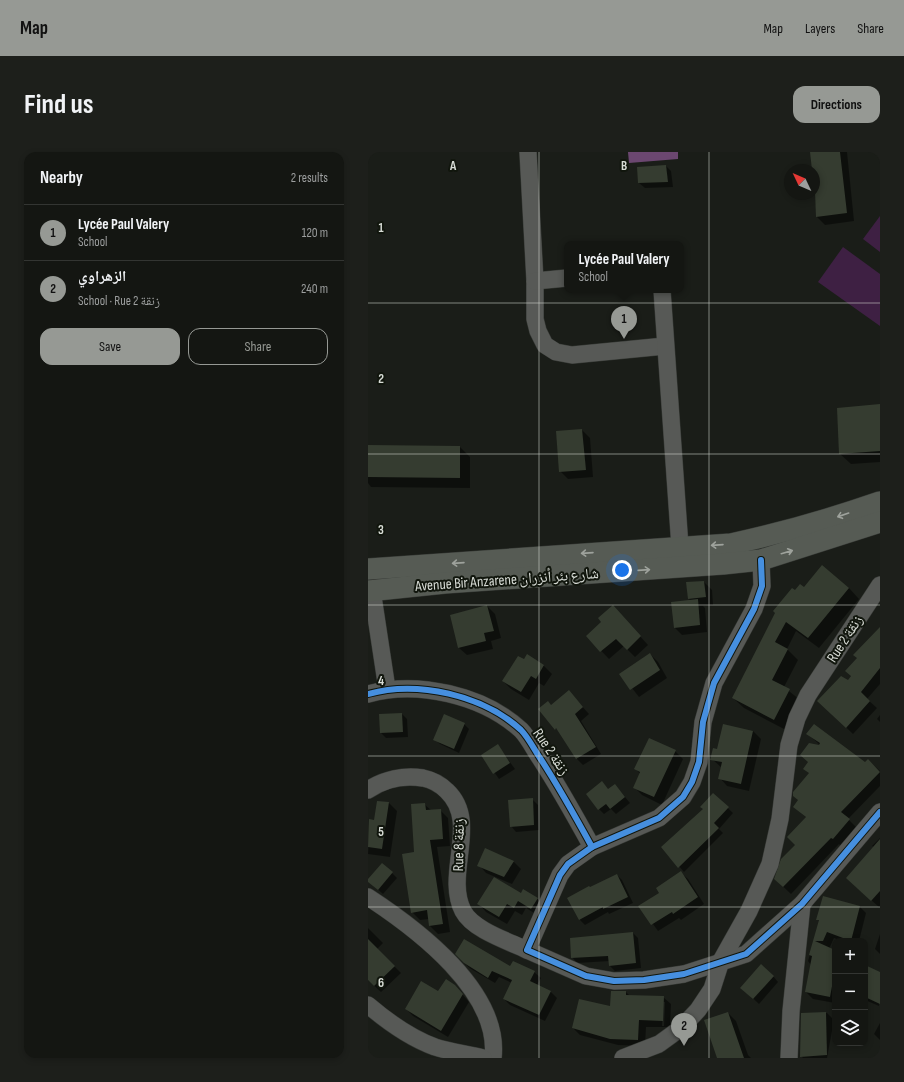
<!DOCTYPE html>
<html lang="en">
<head>
<meta charset="utf-8">
<style>
	body { margin:0; font-family:"Sofia Sans Condensed","Noto Naskh Arabic",sans-serif; background:#1d1f1b; color:#f1f3f6 }
	.controls { position:absolute; right:12px; bottom:12px; display:grid; overflow:hidden; border-radius:8px; box-shadow:0 2px 6px #0003 }
	.controls button { width:36px; height:36px; display:grid; place-items:center; padding:0; border:0; border-bottom:1px solid #333532; background:#141612; color:#f1f3f6; font:20px sans-serif }
	.compass { position:absolute; left:416px; top:12px; width:36px; height:36px; border-radius:50%; background:#141612; box-shadow:0 2px 6px #0003; rotate:314deg }
	.you { position:absolute; left:254px; top:418px; width:14px; height:14px; margin:-10px; border:3px solid #fff; border-radius:50%; background:#1a73e8; box-shadow:0 0 0 6px #1a73e833 }
	.badge { display:grid; place-items:center; width:26px; height:26px; border-radius:50%; background:#969994; color:#111; font-size:13px; font-weight:700 }
	.pin { position:absolute; translate:-50% -33px; filter:drop-shadow(0 1px 2px #0008) }
	.pin::after { content:''; position:absolute; top:21px; width:14px; height:12px; background:inherit; clip-path:polygon(0 0,100% 0,50% 100%) }
	.popup { position:absolute; left:196px; top:89px; width:120px; height:52px; box-sizing:border-box; display:grid; place-content:center; border-radius:8px; background:#141612; filter:drop-shadow(0 1px 3px #0005); font-size:13px; white-space:nowrap; color:#9d9f9f }
	.popup b { font-size:15px; color:#f1f3f6 }
	.popup::after { content:''; position:absolute; left:50%; top:100%; margin-left:-8px; border:8px solid transparent; border-top-color:#141612 }
	.list { margin:0; padding:0; list-style:none }
	h2 { display:flex; justify-content:space-between; align-items:center; height:52px; margin:0; padding:0 16px; font-size:17px }
	h2 small { font-size:13px; font-weight:400; color:#9d9f9f }
	.list li { display:grid; grid-template-columns:26px 1fr auto; gap:12px; align-items:center; box-sizing:border-box; height:56px; padding:0 16px; border-top:1px solid #333532 }
	.list b { display:block; font-size:15px; white-space:nowrap }
	.list p { margin:0; font-size:13px; white-space:nowrap; color:#9d9f9f }
	.list em { font-size:13px; font-style:normal; color:#9d9f9f }
	.actions { display:flex; gap:8px; padding:12px 16px }
	.actions a { flex:1; padding:9px 0; border:1px solid #969994; border-radius:12px; text-align:center; font-size:14px; color:#969994 }
	.actions .main { background:#969994; color:#111 }
	.icon { flex:none; width:22px; height:22px; fill:none; stroke:currentColor; stroke-width:2; stroke-linecap:round; stroke-linejoin:round }
	.map { position:relative; flex:none; width:512px; height:906px; overflow:hidden; border-radius:12px }
	header { display:flex; align-items:center; gap:24px; box-sizing:border-box; height:56px; padding:0 20px; background:#969994; color:#111 }
	header strong { font-size:19px }
	nav { display:flex; gap:22px; margin-inline-start:auto; font-size:14px }
	.intro { display:flex; align-items:center; justify-content:space-between; box-sizing:border-box; height:96px; padding:0 24px }
	h1 { margin:0; font-size:28px }
	.button { padding:10px 18px; border-radius:12px; background:#969994; color:#111; font-size:14px; font-weight:700 }
	main { display:flex; gap:24px; padding:0 24px }
	aside { flex:1; background:#141612; border-radius:12px; box-shadow:0 2px 6px #0003 }
	.map>svg:first-child { display:block }
	.green { fill:#3e2043 }
	.water { fill:#6b4770 }
	.shadow { fill:#0007; fill-rule:evenodd }
	.building { fill:#353c30 }
	.lines { fill:none; stroke-linecap:round; stroke-linejoin:round }
	.minor-casing { stroke:#373a36; stroke-width:18 }
	.major-casing { stroke:#373a36; stroke-width:22 }
	.minor { stroke:#575956; stroke-width:17 }
	.major { stroke:#565b54; stroke-width:21 }
	.cycleway-casing { stroke:#11160d; stroke-width:8 }
	.cycleway { stroke:#468fdf; stroke-width:6 }
	.oneway { stroke:#9ea29c }
	.grid { fill:none; stroke:#d8dcd6; stroke-width:1; stroke-opacity:0.55 }
	.labels { text-anchor:middle; dominant-baseline:central; stroke-width:4; stroke-linejoin:round; paint-order:stroke }
	.street-label { font-size:15px; fill:#d8dcd6; stroke:#11160d }
	.grid-label { font-size:13px; text-anchor:middle; font-weight:bold; fill:#d8dcd6; stroke:#11160d; stroke-width:4; stroke-linejoin:round; paint-order:stroke }
</style>
</head>
<body>
<header>
<strong>Map</strong>
<nav><a>Map</a><a>Layers</a><a>Share</a></nav>
</header>
<div class="intro"><h1>Find us</h1><a class="button">Directions</a></div>
<main>
<aside>
<h2>Nearby<small>2 results</small></h2>
<ul class="list">
<li><span class="badge">1</span><div><b>Lycée Paul Valery</b><p>School</p></div><em>120 m</em></li>
<li><span class="badge">2</span><div><b>الزهراوي</b><p>School · Rue 2 زنقة</p></div><em>240 m</em></li>
</ul>
<div class="actions"><a class="main">Save</a><a>Share</a></div>
</aside>
<div class="map">
<svg width="512" height="906" viewBox="0 0 512 906">
	<rect width="100%" height="100%" fill="#1a1d18"/>
	<g class="green">
		<path d="M512 64V100L495 87Z"/>
		<path d="M475 95 512 122V174L450 130Z"/>
	</g>
	<path class="water" d="M260 0H310V7L261 11Z"/>
	<g class="shadow">
		<path d="M443 0H479L486 69 457 73 449 65Z"/>
		<path d="M298 14 303 19 305 35 277 36 271 31Z"/>
		<path d="M512 253V310L483 312 472 302Z"/>
		<path d="M214 278 222 286 225 325 200 327 192 319Z"/>
		<path d="M0 294 92 295 102 305V336L3 335 0 331Z"/>
		<path d="M336 430 344 438 345 453 335 454 337 456 339 480 314 483 306 475 323 449 321 447Z"/>
		<path d="M481 436 491 447 451 496 428 479 419 497 430 508 416 535 432 548 416 577 376 556 365 546 427 440 436 437Z"/>
		<path d="M119 454 127 462 133 486 123 489 125 497 99 503 91 496Z"/>
		<path d="M252 462 280 493 267 505 256 494 241 507 219 484Z"/>
		<path d="M512 477V532L499 547 509 556 485 582 458 556 480 529Z"/>
		<path d="M282 502 290 510 299 526 271 545 253 522Z"/>
		<path d="M159 504 176 514 184 522 176 534 171 531 161 548 143 537 135 529Z"/>
		<path d="M201 540 221 562 213 569 233 602 215 613 209 607 194 583 172 557 183 554Z"/>
		<path d="M34 562 39 567 40 585 18 586 13 581Z"/>
		<path d="M512 563V570L509 567Z"/>
		<path d="M96 572 101 577 91 601 72 592 66 587Z"/>
		<path d="M385 579 393 587 381 639 359 634 352 626 354 616 344 607 350 598Z"/>
		<path d="M440 582 497 612 500 608 512 619V634L480 667 488 675 473 694 471 692 423 742 407 727 429 693 439 666 426 655 431 649 452 593Z"/>
		<path d="M130 594 147 617 131 627 115 604Z"/>
		<path d="M307 599 315 607 294 653 274 643 266 635 272 622 268 617Z"/>
		<path d="M241 638 252 639 262 651 248 662 243 657 236 662 231 657Z"/>
		<path d="M345 642 365 661 351 677 355 681 316 720 294 695 336 658Z"/>
		<path d="M165 648 170 653 171 678 148 680 143 674Z"/>
		<path d="M10 650 21 651 29 659 22 705 0 702 2 668 7 669Z"/>
		<path d="M56 652 64 659 72 658 80 666 82 694 69 695 82 780 70 782 62 774 61 767 52 768 44 760 47 701Z"/>
		<path d="M512 686V755H511L486 733 506 695 504 694Z"/>
		<path d="M146 710 153 717 144 732 118 721 111 713Z"/>
		<path d="M24 721 29 726 15 742 5 733Z"/>
		<path d="M313 721 320 727 336 752 313 768 311 766 290 779 272 754 292 741Z"/>
		<path d="M249 723 254 728 265 751 241 762 240 760 217 773 212 768 200 746Z"/>
		<path d="M154 742 169 746 177 754 171 764 158 756 154 763 147 759 139 772 118 760 111 752Z"/>
		<path d="M492 755 498 761 491 789H473L466 786 461 797 467 800V851L445 847 438 840 443 813 440 809 452 769 449 767Z"/>
		<path d="M0 776 15 791 9 797 33 821 13 840 0 828Z"/>
		<path d="M265 781 270 786 273 816 247 819 242 814V809L209 811 204 805Z"/>
		<path d="M512 782V802L507 797Z"/>
		<path d="M96 811 166 820 173 826 169 833 183 840 189 846 177 869 142 853 136 847 144 831 131 825 127 831 103 817Z"/>
		<path d="M497 814 512 821 511 854 497 848Z"/>
		<path d="M405 824 410 830 391 852 374 836Z"/>
		<path d="M87 834 101 850 80 885 45 864 38 857Z"/>
		<path d="M258 840 262 844 295 845 303 852 302 875H278L277 894 250 893 212 883 205 876 243 856ZM295 850H297L296 874H294Z"/>
		<path d="M360 861 368 869 380 903 383 906H351Z"/>
		<path d="M459 861 466 868 459 906H435L433 904 434 862Z"/>
		<path d="M512 871V888L506 882Z"/>
	</g>
	<g class="building">
		<path d="M442 0H472L479 61 448 65 446 18H444Z"/>
		<path d="M298 13 300 30 270 31 269 15Z"/>
		<path d="M512 252V299L471 302 469 256Z"/>
		<path d="M214 277 218 318 191 320 188 279Z"/>
		<path d="M0 293 92 294V326L0 325Z"/>
		<path d="M454 413 481 436 440 486 418 470 407 490 420 497 404 528 422 537 406 568 364 546 407 461 405 459 424 436 427 438 432 432 436 435Z"/>
		<path d="M336 429 338 445 320 447 318 430Z"/>
		<path d="M330 447 332 473 306 476 303 450Z"/>
		<path d="M119 453 126 479 116 481 118 489 90 496 82 463Z"/>
		<path d="M245 453 273 484 259 498 248 487 232 500 218 484 233 470 230 466Z"/>
		<path d="M512 475V516L493 540 502 549 478 576 449 549 473 524 480 528 483 524 477 519 489 506 485 503Z"/>
		<path d="M282 501 292 518 262 538 251 522Z"/>
		<path d="M159 502 176 513 168 527 163 524 153 540 134 529 150 504 156 507Z"/>
		<path d="M201 538 215 555 207 562 228 595 208 607 188 576 187 578 170 557 180 549 183 553Z"/>
		<path d="M34 561 35 580 12 581 11 562Z"/>
		<path d="M76 562 97 571 86 597 65 588Z"/>
		<path d="M355 572 385 579 373 632 350 627 354 610 342 608 345 596 349 597Z"/>
		<path d="M446 572 497 610 500 607 512 620 473 660 482 667 465 687 463 686 415 735 406 727 413 707 427 693 419 685 438 665 425 655 430 648 425 644V640L441 621 435 617 440 610 432 603 441 591 451 593 452 591 438 582Z"/>
		<path d="M281 586 308 598 286 645 265 636 272 620 266 617Z"/>
		<path d="M130 592 142 611 125 622 113 603Z"/>
		<path d="M234 629 240 637 247 632 257 645 242 657 238 652 230 658 218 642Z"/>
		<path d="M345 641 361 655 346 671 351 676 310 716 293 695 335 657 332 655Z"/>
		<path d="M165 646 166 673 142 675 140 648Z"/>
		<path d="M9 649 21 650 14 697 0 695 1 667 6 668Z"/>
		<path d="M57 651 58 658 73 657 75 687 62 688 75 772 61 774 59 758 43 761 34 702 46 700 43 652Z"/>
		<path d="M512 687V739L503 749 478 726Z"/>
		<path d="M117 696 146 709 136 725 109 714Z"/>
		<path d="M14 711 25 720 10 738 0 730V727Z"/>
		<path d="M313 719 330 745 305 762 304 760 283 773 270 754 291 741 288 736Z"/>
		<path d="M249 722 260 745 235 757V755L211 768 199 746 221 734 222 735Z"/>
		<path d="M126 725 153 741 155 737 170 746 163 757 150 749 146 756 139 752 131 765 109 752Z"/>
		<path d="M455 744 492 754 483 789 459 780 455 789H447L467 798V818L462 845 437 840 444 804 441 803 451 768H448Z"/>
		<path d="M265 780 268 811 241 814 240 804 203 806 202 786Z"/>
		<path d="M0 787 27 814 6 834 0 828Z"/>
		<path d="M96 787 142 814 145 809 167 819 162 829 183 839 171 863 135 847 144 828 124 819 120 826 96 811 87 802Z"/>
		<path d="M393 812 406 824 385 847 372 836Z"/>
		<path d="M497 813 512 820V852L497 845Z"/>
		<path d="M78 827 87 833 95 842 73 879 37 857 53 829 70 839Z"/>
		<path d="M243 839H258V843L296 844 295 869 271 868 270 888 242 887 204 876 211 847 242 854Z"/>
		<path d="M360 860 376 906H349L336 868Z"/>
		<path d="M458 860 459 903 432 905 433 861Z"/>
	</g>
	<g class="lines">
		<g class="minor-casing">
			<g id="minor">
				<path d="M160 0 167 129V167L170 179 177 193 188 200 204 203 297 194"/>
				<path d="M167 129 199 126"/>
				<path d="M294 138 312 395"/>
				<path d="M393 408 394 434 386 457 346 531 335 570 331 610 324 630 315 645 291 666 224 695 200 712 192 723 159 798 218 824 246 829 276 828 316 822 378 802 434 752 512 660"/>
				<path d="M4 438 19 537"/>
				<path d="M0 542C49 528 115 543 153 578 160 585 166 597 172 606 191 635 207 664 224 695"/>
				<path d="M0 638C16 627 36 623 55 626 65 628 72 632 79 639 112 670 76 722 95 759 105 778 140 789 159 798"/>
				<path d="M0 745C49 777 133 840 125 906"/>
				<path d="M0 853C20 870 42 886 67 895 83 900 99 902 115 906"/>
				<path d="M255 906 291 892 313 876 330 858 344 837 353 809 381 759 402 712 412 667 421 593 429 566 440 543 512 433"/>
				<path d="M421 906 423 859 434 752"/>
			</g>
		</g>
		<g class="major-casing">
			<g id="major">
				<path d="M0 417 363 392C414 381 463 367 512 350"/>
				<path d="M0 439 77 431 355 412 393 408 512 370"/>
			</g>
		</g>
		<use href="#minor" class="minor"/>
		<use href="#major" class="major"/>
		<g class="cycleway-casing">
			<g id="cycleway">
				<path d="M393 408 394 434 386 457 346 531 335 570 331 610 324 630 315 645 291 666 224 695 200 712 192 723 159 798 218 824 246 829 276 828 316 822 378 802 434 752 512 660"/>
				<path d="M0 542C49 528 115 543 153 578 160 585 166 597 172 606 191 635 207 664 224 695"/>
			</g>
		</g>
		<use href="#cycleway" class="cycleway"/>
	</g>
	<defs><path id="oneway-shaft" d="M-6 0H5M1.5-3L5.5 0L1.5 3" fill="none" stroke-width="1.6" stroke-linecap="round" stroke-linejoin="round"/></defs>
	<g class="oneway">
		<use href="#oneway-shaft" transform="translate(475 363) rotate(161)"/>
		<use href="#oneway-shaft" transform="translate(349 393) rotate(176)"/>
		<use href="#oneway-shaft" transform="translate(419 400) rotate(-16)"/>
		<use href="#oneway-shaft" transform="translate(219 401) rotate(176)"/>
		<use href="#oneway-shaft" transform="translate(90 411) rotate(176)"/>
		<use href="#oneway-shaft" transform="translate(276 418) rotate(-4)"/>
	</g>
	<path class="grid" d="M171 0V906M341 0V906M0 151H512M0 302H512M0 453H512M0 604H512M0 755H512"/>
	<g class="labels">
		<g class="street-label">
			<text transform="translate(139 428) rotate(-4)">Avenue Bir Anzarene شارع بئر أنزران</text>
			<text transform="translate(477 487) rotate(-57)">Rue 2 زنقة</text>
			<text transform="translate(183 600) rotate(56)">Rue 2 زنقة</text>
			<text transform="translate(91 693) rotate(-89)">Rue 8 زنقة</text>
		</g>
	</g>
	<g class="grid-label">
		<text x="85" y="18">A</text>
		<text x="256" y="18">B</text>
		<text x="13" y="80">1</text>
		<text x="13" y="231">2</text>
		<text x="13" y="382">3</text>
		<text x="13" y="533">4</text>
		<text x="13" y="684">5</text>
		<text x="13" y="835">6</text>
	</g>
</svg>
<div class="controls">
<button>+</button>
<button>−</button>
<button><svg class="icon" aria-label="layers" viewBox="0 0 24 24"><path d="M12 4l9 5-9 5-9-5zM3 14l9 5 9-5"/></svg></button>
</div>
<svg class="compass" viewBox="-18 -18 36 36"><path d="M0-13l5 13h-10z" fill="#e53935"/><path d="M0 13l5-13h-10z" fill="#9d9f9f"/></svg>
<div class="you"></div>
<div class="pin badge" style="left:256px;top:187px">1</div>
<div class="popup"><b>Lycée Paul Valery</b>School</div>
<div class="pin badge" style="left:316px;top:894px">2</div>
</div>
</main>
</body>
</html>
